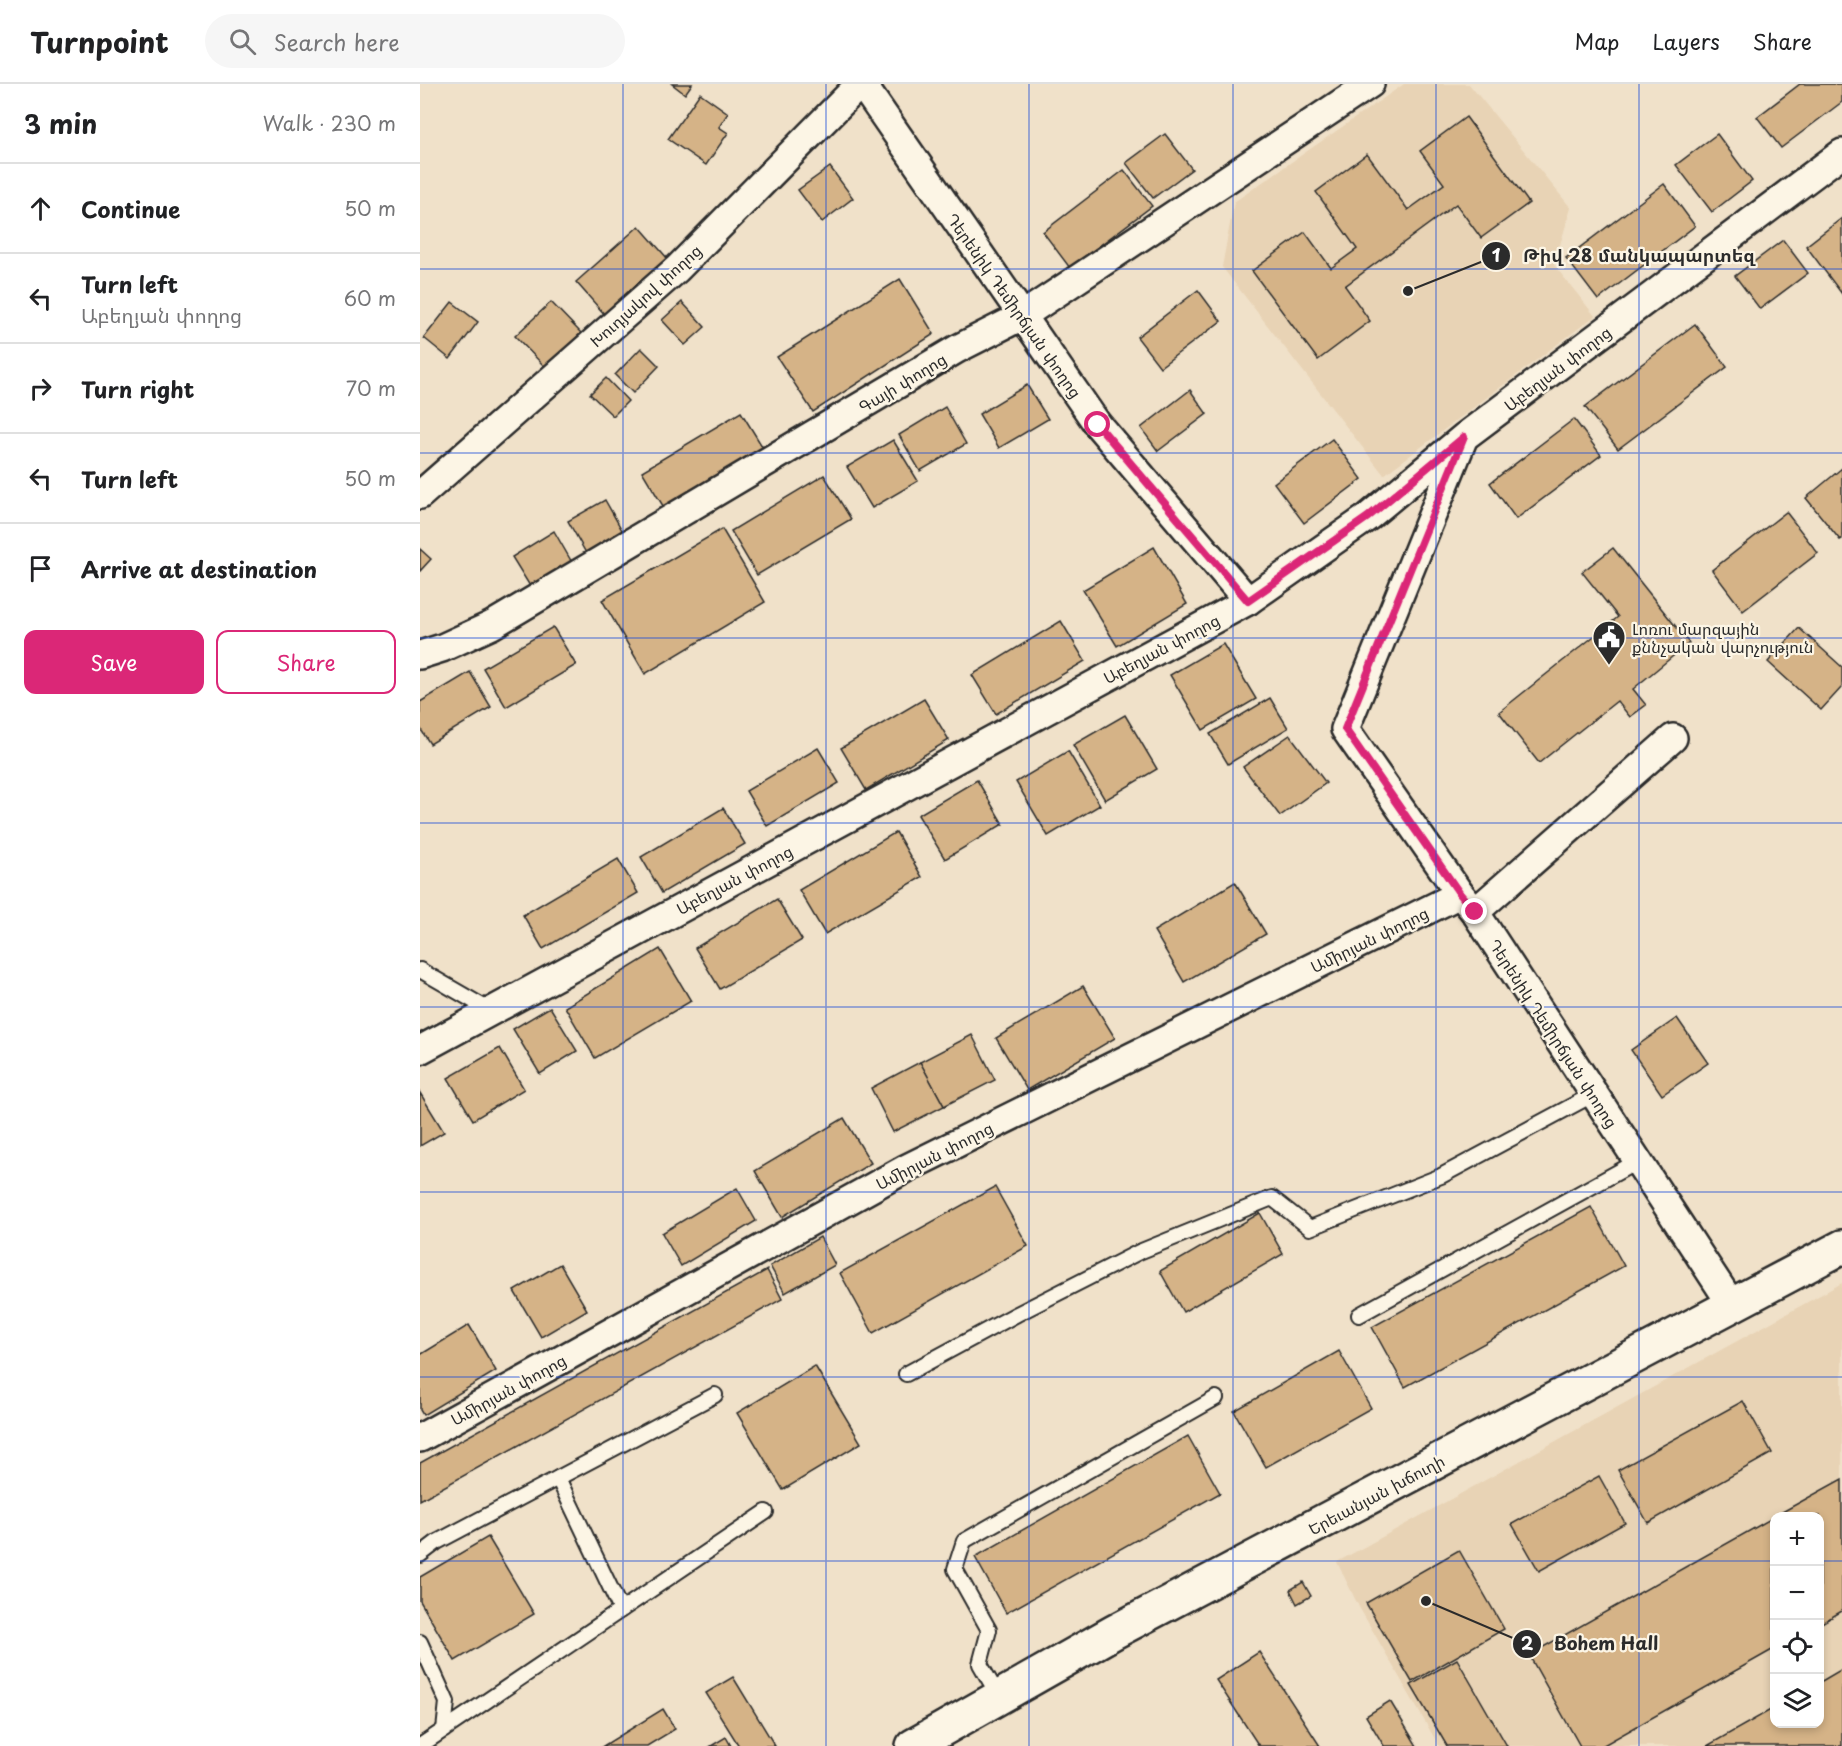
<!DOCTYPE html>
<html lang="en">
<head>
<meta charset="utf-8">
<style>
	body { margin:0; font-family:"Playpen Sans","Noto Sans Armenian",sans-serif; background:#f6f6f6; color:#202124 }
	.controls { position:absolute; right:18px; bottom:18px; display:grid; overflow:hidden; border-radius:12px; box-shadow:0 3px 9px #0003 }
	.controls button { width:54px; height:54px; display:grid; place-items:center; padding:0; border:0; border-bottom:2px solid #e0e0e0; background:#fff; color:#202124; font:30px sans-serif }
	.stop { position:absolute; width:18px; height:18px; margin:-14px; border:4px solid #db2777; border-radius:50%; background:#fff }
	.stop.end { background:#db2777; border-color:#fff; box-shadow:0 2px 6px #0008 }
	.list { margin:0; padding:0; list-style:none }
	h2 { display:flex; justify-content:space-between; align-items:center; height:78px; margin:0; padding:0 24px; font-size:26px }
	h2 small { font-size:20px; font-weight:400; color:#757577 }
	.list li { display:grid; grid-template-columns:39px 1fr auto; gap:18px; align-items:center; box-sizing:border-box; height:90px; padding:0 24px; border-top:2px solid #e0e0e0 }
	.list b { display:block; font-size:22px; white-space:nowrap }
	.list p { margin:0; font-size:20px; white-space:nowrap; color:#757577 }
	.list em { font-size:20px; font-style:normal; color:#757577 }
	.actions { display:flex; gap:12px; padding:18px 24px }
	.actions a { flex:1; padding:14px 0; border:2px solid #db2777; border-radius:12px; text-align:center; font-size:21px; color:#db2777 }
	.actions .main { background:#db2777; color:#fff }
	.icon { flex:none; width:33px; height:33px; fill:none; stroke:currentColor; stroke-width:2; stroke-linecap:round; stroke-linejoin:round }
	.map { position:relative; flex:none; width:1422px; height:1662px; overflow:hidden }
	header { display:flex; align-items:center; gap:36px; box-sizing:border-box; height:84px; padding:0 30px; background:#fff; border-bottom:2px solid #e0e0e0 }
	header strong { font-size:28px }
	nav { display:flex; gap:33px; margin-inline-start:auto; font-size:21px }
	.search { width:420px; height:54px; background:#f6f6f6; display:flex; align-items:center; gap:15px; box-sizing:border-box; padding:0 21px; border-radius:33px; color:#757577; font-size:22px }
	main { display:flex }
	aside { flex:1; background:#fff }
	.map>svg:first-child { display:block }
	.built { fill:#e8d3b5; fill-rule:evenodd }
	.building { fill:#d5b387; stroke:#2b2b2b; stroke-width:1.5 }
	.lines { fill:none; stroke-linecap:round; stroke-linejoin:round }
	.lane-casing { stroke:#2b2b2b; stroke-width:18 }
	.street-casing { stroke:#2b2b2b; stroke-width:32 }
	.highway-casing { stroke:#2b2b2b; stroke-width:38 }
	.lane { stroke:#fcf5e5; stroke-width:14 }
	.street { stroke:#fcf5e5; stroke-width:27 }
	.highway { stroke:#fcf5e5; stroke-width:33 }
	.route { stroke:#db2777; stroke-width:8 }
	.grid { fill:none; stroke:#1d4ed8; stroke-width:1.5; stroke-opacity:0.55 }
	.labels { text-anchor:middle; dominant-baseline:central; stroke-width:4.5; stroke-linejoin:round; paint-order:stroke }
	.street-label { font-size:16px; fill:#2b2b2b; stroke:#fcf5e5 }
	.poi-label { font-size:16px; fill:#2b2b2b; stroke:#fcf5e5; text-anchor:start }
	.leader { fill:none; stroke:#2b2b2b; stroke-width:2 }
	.callout-dot { fill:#2b2b2b; stroke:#fcf5e5; stroke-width:2 }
	.mark-label { font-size:18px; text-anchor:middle; font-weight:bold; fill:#fff }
	.callout-label { font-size:18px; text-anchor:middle; font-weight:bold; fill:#2b2b2b; stroke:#fcf5e5; stroke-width:4.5; stroke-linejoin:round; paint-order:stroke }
</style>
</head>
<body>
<header>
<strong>Turnpoint</strong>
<div class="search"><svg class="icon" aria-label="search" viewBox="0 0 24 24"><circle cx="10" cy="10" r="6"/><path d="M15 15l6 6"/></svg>Search here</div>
<nav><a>Map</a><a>Layers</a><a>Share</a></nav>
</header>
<main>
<aside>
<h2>3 min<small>Walk · 230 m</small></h2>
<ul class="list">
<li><svg class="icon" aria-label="ahead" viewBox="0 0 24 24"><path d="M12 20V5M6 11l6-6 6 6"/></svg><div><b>Continue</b></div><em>50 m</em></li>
<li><svg class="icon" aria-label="left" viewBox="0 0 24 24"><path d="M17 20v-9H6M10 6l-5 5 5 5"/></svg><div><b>Turn left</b><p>Աբեղյան փողոց</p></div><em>60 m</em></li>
<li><svg class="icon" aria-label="right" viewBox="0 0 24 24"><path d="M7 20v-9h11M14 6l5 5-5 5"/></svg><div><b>Turn right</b></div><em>70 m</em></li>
<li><svg class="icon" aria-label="left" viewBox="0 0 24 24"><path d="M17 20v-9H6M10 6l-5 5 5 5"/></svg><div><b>Turn left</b></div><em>50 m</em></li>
<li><svg class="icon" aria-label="arrive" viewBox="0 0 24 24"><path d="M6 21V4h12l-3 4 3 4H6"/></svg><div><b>Arrive at destination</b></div></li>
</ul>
<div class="actions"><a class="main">Save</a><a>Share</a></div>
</aside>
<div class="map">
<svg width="1422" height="1662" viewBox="0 0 1422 1662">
	<rect width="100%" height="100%" fill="#f0e1c9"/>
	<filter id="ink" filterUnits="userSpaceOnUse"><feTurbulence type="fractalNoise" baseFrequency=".0167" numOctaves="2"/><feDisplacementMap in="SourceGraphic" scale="12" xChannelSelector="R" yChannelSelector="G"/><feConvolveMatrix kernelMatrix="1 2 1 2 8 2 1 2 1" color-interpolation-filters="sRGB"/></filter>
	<g filter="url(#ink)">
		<g class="built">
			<path d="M984 0H1049L1151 124 1134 181 1175 232 964 391 802 183 814 118Z"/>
			<path d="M1422 1199V1662H1019L939 1523 917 1478ZM1354 1432H1400V1640H1354Z"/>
		</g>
		<g class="building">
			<path d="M252 0H272L265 10Z"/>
			<path d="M1380 0H1422V18L1361 64 1337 33Z"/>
			<path d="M280 9 308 29 299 43 308 49 286 81 248 55Z"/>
			<path d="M1046 33 1109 119 1061 154 1036 120 925 202 950 237 898 276 832 187 885 148 911 184 937 165 896 108 947 70 988 126 1024 100 1000 67Z"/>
			<path d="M745 50 772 85 733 114 706 79Z"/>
			<path d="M1297 50 1332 97 1292 128 1256 81Z"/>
			<path d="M410 83 433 114 402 138 378 106Z"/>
			<path d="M704 86 732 122 650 184 623 148Z"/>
			<path d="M1244 100 1275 142 1178 216 1146 174Z"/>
			<path d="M1422 134V210L1386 162Z"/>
			<path d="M219 142 248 175 186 232 156 198Z"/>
			<path d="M1363 156 1388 189 1340 225 1315 192Z"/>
			<path d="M480 195 514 250 393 328 357 273Z"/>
			<path d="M778 206 801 237 740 283 717 253Z"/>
			<path d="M32 218 58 238 30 275 4 254Z"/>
			<path d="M131 218 161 249 126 284 95 252Z"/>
			<path d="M262 218 285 243 265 261 242 236Z"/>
			<path d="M1275 240 1307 283 1198 365 1165 323Z"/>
			<path d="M221 264 239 282 213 309 195 291Z"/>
			<path d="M186 294 208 317 193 332 170 310Z"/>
			<path d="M607 301 628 335 579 364 559 330Z"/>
			<path d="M770 306 787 330 738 367 721 344Z"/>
			<path d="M525 323 546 360 500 387 479 351Z"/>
			<path d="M321 328 345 367 246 427 222 387Z"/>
			<path d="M1154 335 1181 371 1096 435 1070 399Z"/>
			<path d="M912 355 942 395 884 439 854 399Z"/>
			<path d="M473 356 498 397 452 424 427 383Z"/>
			<path d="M1422 384V455L1420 456 1386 414Z"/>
			<path d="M404 391 431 435 337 491 311 447Z"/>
			<path d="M185 416 203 448 166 469 148 437Z"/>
			<path d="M1366 428 1398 469 1323 527 1292 486Z"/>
			<path d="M302 445 345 518 225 590 182 516Z"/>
			<path d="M134 447 154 482 113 507 92 473Z"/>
			<path d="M734 463 767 520 697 562 663 506Z"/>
			<path d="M1193 464 1269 559 1213 605 1226 621 1210 633 1197 617 1119 679 1079 628 1198 533 1162 488Z"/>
			<path d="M0 465 11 475 0 487Z"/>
			<path d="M641 537 665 577 576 630 552 591Z"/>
			<path d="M133 543 156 581 86 623 63 584Z"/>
			<path d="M1379 544 1422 583V603L1401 626 1348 578Z"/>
			<path d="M803 560 836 615 783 646 750 591Z"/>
			<path d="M50 588 71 623 10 660 0 644V618Z"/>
			<path d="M850 614 868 644 808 680 790 650Z"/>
			<path d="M504 615 529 656 446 706 421 664Z"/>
			<path d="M705 631 737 685 685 716 653 661Z"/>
			<path d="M870 651 906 699 860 732 823 683Z"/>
			<path d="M398 664 419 699 347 742 326 707Z"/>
			<path d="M648 667 680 721 628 752 596 698Z"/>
			<path d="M557 696 583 740 525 775 498 731Z"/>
			<path d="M303 724 325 760 242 809 221 773Z"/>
			<path d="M476 748 502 793 405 850 379 806Z"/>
			<path d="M198 775 218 809 123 865 103 831Z"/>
			<path d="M815 798 846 850 764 898 734 847Z"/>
			<path d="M357 815 382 856 300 905 275 864Z"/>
			<path d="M240 865 271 917 175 974 145 923Z"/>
			<path d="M663 902 695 954 607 1006 576 954Z"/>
			<path d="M130 923 157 967 120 990 93 945Z"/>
			<path d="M1257 934 1288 979 1242 1011 1211 966Z"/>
			<path d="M552 951 575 996 524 1022 500 978Z"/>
			<path d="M80 964 104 1005 53 1036 28 994Z"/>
			<path d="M500 978 524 1022 473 1048 451 1004Z"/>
			<path d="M0 1009 24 1048 0 1062Z"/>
			<path d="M424 1034 451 1079 362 1133 335 1087Z"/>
			<path d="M575 1103 608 1162 453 1249 420 1189Z"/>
			<path d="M317 1104 336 1137 261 1182 242 1149Z"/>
			<path d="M1171 1123 1204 1182 985 1303 952 1243Z"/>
			<path d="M840 1129 863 1170 763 1228 740 1187Z"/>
			<path d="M400 1153 415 1181 365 1209 350 1182Z"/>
			<path d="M140 1180 167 1226 121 1253 94 1207Z"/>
			<path d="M347 1186 362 1215 0 1416V1379Z"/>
			<path d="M49 1241 76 1287 3 1331 0 1326V1271Z"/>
			<path d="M919 1267 951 1324 846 1383 814 1327Z"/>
			<path d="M395 1282 441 1359 363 1406 317 1329Z"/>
			<path d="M1323 1317 1352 1369 1228 1439 1198 1386Z"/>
			<path d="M768 1352 800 1409 586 1529 555 1473Z"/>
			<path d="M1179 1392 1205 1439 1119 1487 1092 1440Z"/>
			<path d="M1422 1395V1527L1400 1540V1432H1355Z"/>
			<path d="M1354 1433V1565L1182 1662H1160L1109 1571Z"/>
			<path d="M68 1453 114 1530 35 1577 0 1517V1493Z"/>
			<path d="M1039 1466 1084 1545 992 1598 946 1519Z"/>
			<path d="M883 1498 891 1512 877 1520 870 1506Z"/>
			<path d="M839 1568 900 1662H839L796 1596Z"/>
			<path d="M1037 1575 1087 1662H1027L991 1601Z"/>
			<path d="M1422 1585V1662H1287L1354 1624V1640H1400V1598Z"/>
			<path d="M313 1593 355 1662H319L286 1609Z"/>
			<path d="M970 1617 997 1662H964L946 1632Z"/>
			<path d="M243 1625 255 1645 227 1662H183Z"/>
			<path d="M306 1653 311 1662H291Z"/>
		</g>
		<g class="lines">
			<g class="lane-casing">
				<g id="lane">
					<path d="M0 886 71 927"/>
					<path d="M939 1231 1218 1077"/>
					<path d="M486 1290 597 1230 719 1168 852 1114 890 1144 1021 1092 1174 1010"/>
					<path d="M138 1394 201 1526"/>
					<path d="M0 1471 17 1458 295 1311"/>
					<path d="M0 1558 27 1618 24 1646"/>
					<path d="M579 1613 560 1580 569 1546 535 1485 544 1457 796 1314"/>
					<path d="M0 1662 346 1428"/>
				</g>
			</g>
			<g class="street-casing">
				<g id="street">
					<path d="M442 0 678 341 828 517"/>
					<path d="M1042 358 925 645 1040 810 1055 828 1312 1221"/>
					<path d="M0 411 257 185 440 0"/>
					<path d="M0 571 22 564 72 541 537 265 602 232 950 0"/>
					<path d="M1055 828 1253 654"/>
					<path d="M0 966 828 517 948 433 1044 353 1422 69"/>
					<path d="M0 1354 487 1084 1040 810"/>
				</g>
			</g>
			<g class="highway-casing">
				<path id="highway" d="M493 1662 694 1548 1422 1163"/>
			</g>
			<use href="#lane" class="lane"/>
			<use href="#street" class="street"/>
			<use href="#highway" class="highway"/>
		</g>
	</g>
	<g class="lines" filter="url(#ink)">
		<path class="route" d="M678 341 828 517 948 433 1044 353 925 645 1040 810 1055 828"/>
	</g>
	<path class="grid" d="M203 0V1662M406 0V1662M609 0V1662M813 0V1662M1016 0V1662M1219 0V1662M0 185H1422M0 369H1422M0 554H1422M0 739H1422M0 923H1422M0 1108H1422M0 1293H1422M0 1477H1354M1400 1477H1422"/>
	<defs>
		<g id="civic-pin" transform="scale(1.725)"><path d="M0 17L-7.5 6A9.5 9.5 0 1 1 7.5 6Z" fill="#2b2b2b" stroke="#fcf5e5"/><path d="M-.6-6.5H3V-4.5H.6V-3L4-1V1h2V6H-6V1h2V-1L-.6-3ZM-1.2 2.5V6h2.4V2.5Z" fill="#fff"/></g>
	</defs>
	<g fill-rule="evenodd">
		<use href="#civic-pin" x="1189" y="553"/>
	</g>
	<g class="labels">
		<g class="street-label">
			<text transform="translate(225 211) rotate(-42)">Խուդյակով փողոց</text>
			<text transform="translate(595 221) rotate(55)">Դերենիկ Դեմիրճյան փողոց</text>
			<text transform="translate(1137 284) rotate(-37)">Աբեղյան փողոց</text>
			<text transform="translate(482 298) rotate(-31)">Գայի փողոց</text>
			<text transform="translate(741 564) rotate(-28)">Աբեղյան փողոց</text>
			<text transform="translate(314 795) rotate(-28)">Աբեղյան փողոց</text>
			<text transform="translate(949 855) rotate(-26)">Ամիրյան փողոց</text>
			<text transform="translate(1134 949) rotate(57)">Դերենիկ Դեմիրճյան փողոց</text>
			<text transform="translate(514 1071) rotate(-27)">Ամիրյան փողոց</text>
			<text transform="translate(88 1305) rotate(-29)">Ամիրյան փողոց</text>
			<text transform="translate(956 1410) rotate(-28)">Երեւանյան խճուղի</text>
		</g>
		<g class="poi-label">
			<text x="1212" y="544">Լոռու մարզային<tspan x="1212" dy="18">քննչական վարչություն</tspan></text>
		</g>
	</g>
	<path class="leader" d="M988 207L1076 172M1006 1517L1107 1560"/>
	<g class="callout-dot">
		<circle cx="988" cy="207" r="6"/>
		<circle cx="1006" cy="1517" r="6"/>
		<circle cx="1076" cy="172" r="15"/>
		<circle cx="1107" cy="1560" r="15"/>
	</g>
	<g class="mark-label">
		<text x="1076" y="178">1</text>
		<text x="1107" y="1566">2</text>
	</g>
	<g class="callout-label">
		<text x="1219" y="178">Թիվ 28 մանկապարտեզ</text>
		<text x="1186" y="1566">Bohem Hall</text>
	</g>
</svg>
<div class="controls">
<button>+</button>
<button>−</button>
<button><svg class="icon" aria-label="locate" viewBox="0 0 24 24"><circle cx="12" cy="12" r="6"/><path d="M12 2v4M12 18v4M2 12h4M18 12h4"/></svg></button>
<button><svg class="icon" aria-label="layers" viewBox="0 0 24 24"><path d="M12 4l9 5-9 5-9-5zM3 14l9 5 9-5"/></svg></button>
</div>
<div class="stop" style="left:678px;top:341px"></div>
<div class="stop end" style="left:1055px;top:828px"></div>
</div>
</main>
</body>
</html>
